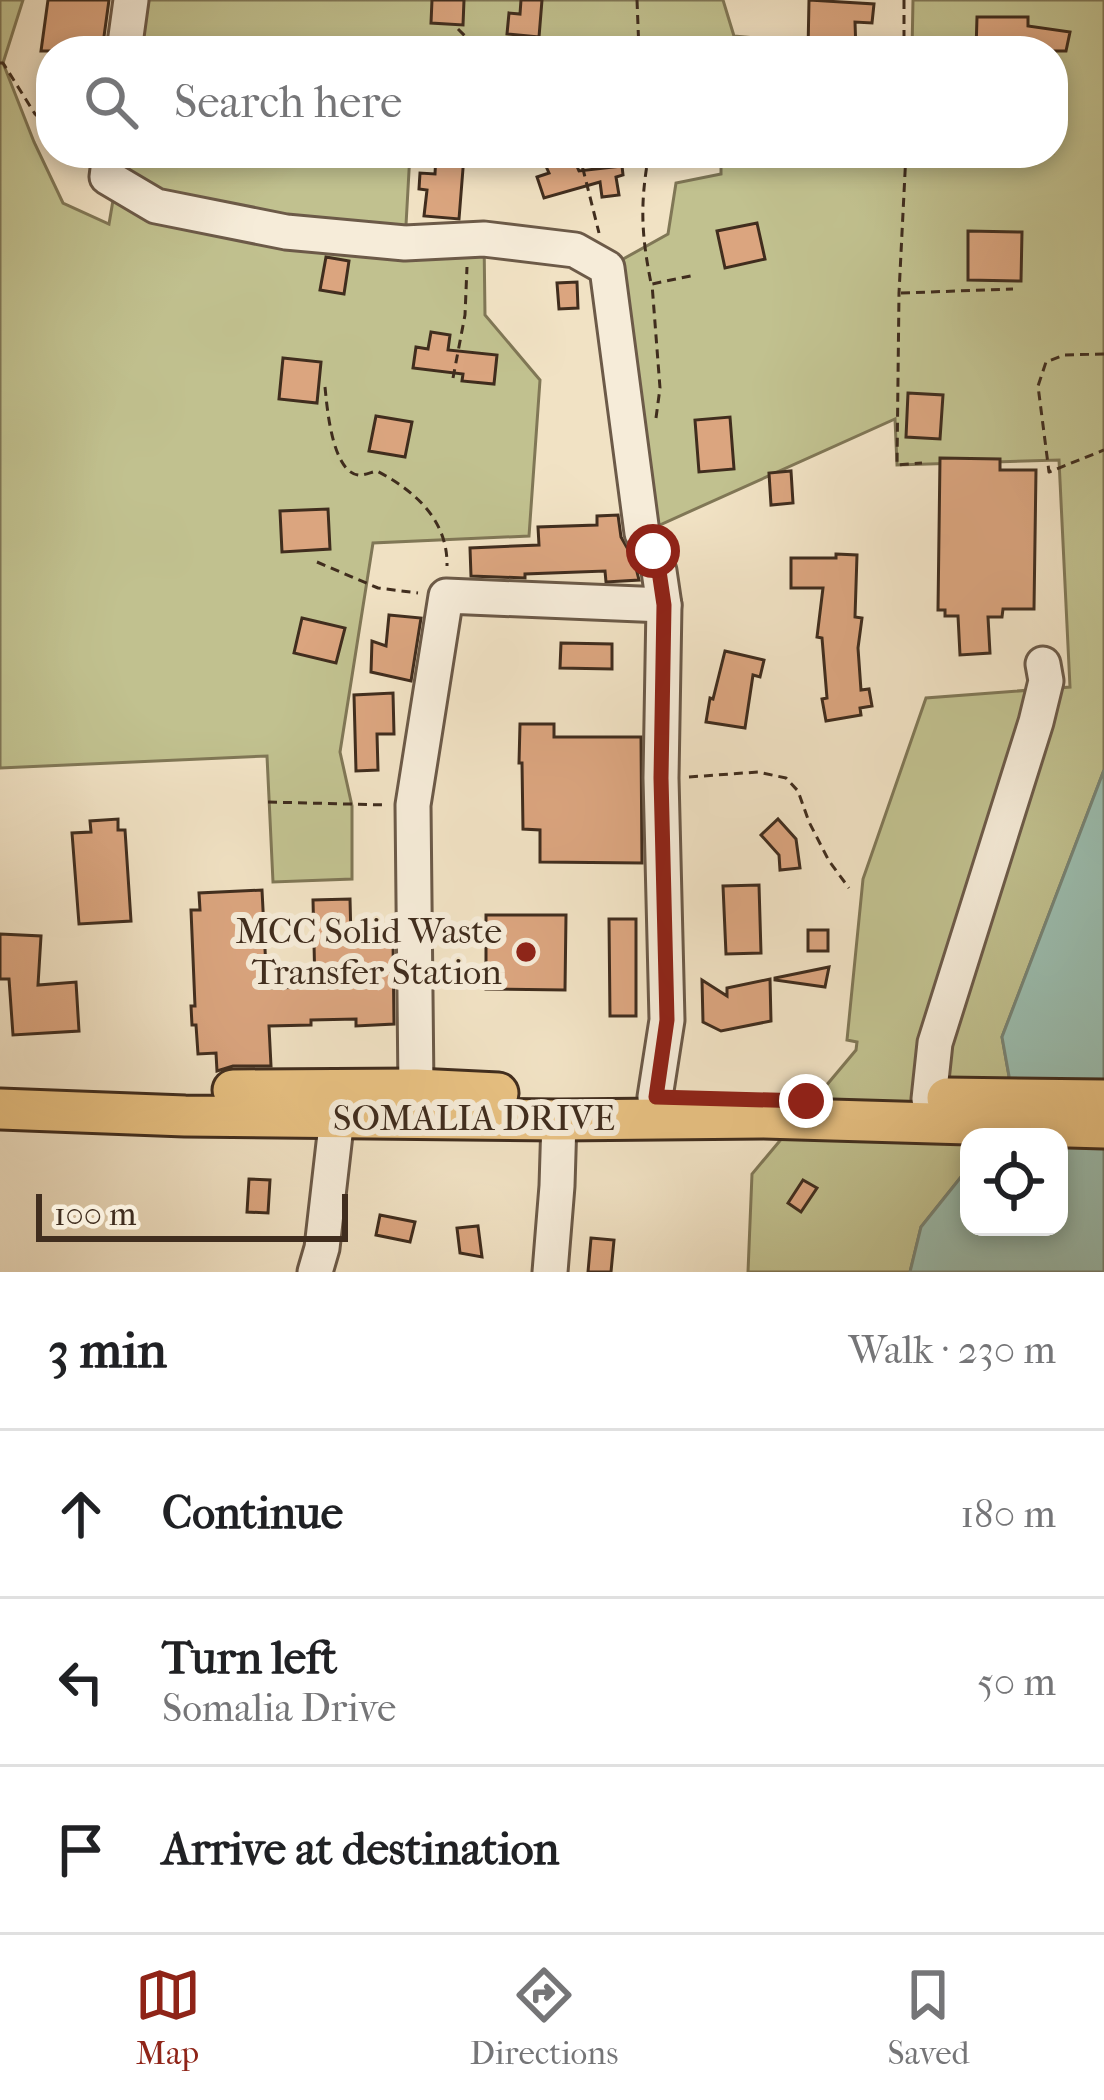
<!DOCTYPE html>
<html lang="en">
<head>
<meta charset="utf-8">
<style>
	body { margin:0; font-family:"IM FELL French Canon",serif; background:#f6f6f6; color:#202124 }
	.controls { position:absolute; right:36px; bottom:36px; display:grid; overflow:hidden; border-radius:24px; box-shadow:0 6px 18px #0003 }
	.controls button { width:108px; height:108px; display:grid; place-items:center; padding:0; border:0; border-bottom:3px solid #e0e0e0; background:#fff; color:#202124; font:60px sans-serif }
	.scale { position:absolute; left:36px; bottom:30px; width:312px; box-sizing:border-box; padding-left:12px; border:6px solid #402d1e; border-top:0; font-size:33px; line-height:42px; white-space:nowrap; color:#402d1e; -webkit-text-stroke:9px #f6ecd9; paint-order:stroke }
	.stop { position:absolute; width:36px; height:36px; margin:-27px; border:9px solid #8f2418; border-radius:50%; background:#fff }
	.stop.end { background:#8f2418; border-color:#fff; box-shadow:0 3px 12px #0008 }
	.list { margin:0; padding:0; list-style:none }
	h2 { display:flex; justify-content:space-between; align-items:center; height:156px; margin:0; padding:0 48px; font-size:51px }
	h2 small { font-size:39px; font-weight:400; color:#757577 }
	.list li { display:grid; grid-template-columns:78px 1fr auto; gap:36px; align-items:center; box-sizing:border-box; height:168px; padding:0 48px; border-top:3px solid #e0e0e0 }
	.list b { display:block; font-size:45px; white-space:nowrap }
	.list p { margin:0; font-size:39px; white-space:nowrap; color:#757577 }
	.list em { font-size:39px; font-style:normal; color:#757577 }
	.icon { flex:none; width:66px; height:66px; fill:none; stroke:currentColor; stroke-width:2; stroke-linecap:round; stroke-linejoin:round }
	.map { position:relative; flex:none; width:1104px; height:1272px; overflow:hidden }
	.search { position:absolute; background:#fff; box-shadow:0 6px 18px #0003; left:36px; right:36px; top:36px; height:132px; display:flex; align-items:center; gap:30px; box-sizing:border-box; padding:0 42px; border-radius:48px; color:#757577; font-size:45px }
	.sheet { height:660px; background:#fff }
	nav { display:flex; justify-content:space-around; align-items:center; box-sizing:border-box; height:168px; border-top:3px solid #e0e0e0; background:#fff; font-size:33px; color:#757577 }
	nav a { display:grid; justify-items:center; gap:6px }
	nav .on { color:#8f2418 }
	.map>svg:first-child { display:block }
	.green { fill:#c1c18f; stroke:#807756; stroke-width:3 }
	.water { fill:#9bbeb0; stroke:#778476; stroke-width:3 }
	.building { fill:#dba57f; stroke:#402d1e; stroke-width:3 }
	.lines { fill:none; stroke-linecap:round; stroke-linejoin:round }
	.minor-casing { stroke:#6c5a48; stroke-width:39 }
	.major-casing { stroke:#402d1e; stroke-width:45 }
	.path { stroke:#402d1e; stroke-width:3; stroke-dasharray:9 6; stroke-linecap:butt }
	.minor { stroke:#f6ecd9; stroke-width:33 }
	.major { stroke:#e8c182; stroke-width:39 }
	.route { stroke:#8f2418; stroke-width:15 }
	.poi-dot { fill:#8f2418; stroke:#f6ecd9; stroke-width:4.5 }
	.labels { text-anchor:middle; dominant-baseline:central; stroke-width:12; stroke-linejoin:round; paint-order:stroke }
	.poi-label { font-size:36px; fill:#402d1e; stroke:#f6ecd9; text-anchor:end }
	.street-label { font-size:36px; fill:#402d1e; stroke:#f6ecd9 }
</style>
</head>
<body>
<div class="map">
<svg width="1104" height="1272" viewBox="0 0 1104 1272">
	<rect width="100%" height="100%" fill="#f1e2c4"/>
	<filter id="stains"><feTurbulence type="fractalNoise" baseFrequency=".00167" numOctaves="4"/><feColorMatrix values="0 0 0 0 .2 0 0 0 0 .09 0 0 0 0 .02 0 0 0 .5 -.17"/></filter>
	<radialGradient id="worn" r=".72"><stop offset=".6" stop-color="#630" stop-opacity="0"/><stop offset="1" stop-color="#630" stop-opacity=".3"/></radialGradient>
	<g class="green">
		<path d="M0 0H23L3 63 34 142 63 203 109 224 121 153H410L405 243 484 239 485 315 540 380 529 536 373 543 340 752 352 806V879L273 882 267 756 0 768Z"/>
		<path d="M149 0H723L734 36 776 40V51H140Z"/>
		<path d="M913 0H1104V770L1002 1037 1009 1076 999 1130 969 1137V1167L921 1227 910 1272H748L752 1174 856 1050 857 1042 847 1040 863 879 926 698 1070 687 1059 460 897 465 895 419 642 533 607 268 668 234 676 183 721 174V153H1053V51H912Z"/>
	</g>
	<path class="water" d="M1104 770V1272H910L921 1227 969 1167V1227H1059V1137L999 1130 1009 1076 1002 1037Z"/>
	<g class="building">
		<path d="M48 0H109L102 51H41Z"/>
		<path d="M432 0H464L463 25 431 23Z"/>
		<path d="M521 0H542L539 37 507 34 509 13 520 14Z"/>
		<path d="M809 0 874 4 872 23 855 22 856 51H808Z"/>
		<path d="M977 17H1028V26L1070 32 1066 51H976Z"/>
		<path d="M540 153H571L579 171 622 166 623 175 616 177 619 195 602 197 600 182 544 198 537 177 549 173Z"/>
		<path d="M436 154 464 156 459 219 424 216 427 190 419 189 420 173 435 174Z"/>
		<path d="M757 223 765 259 725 268 717 231Z"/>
		<path d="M968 231 1022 232 1021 281 968 280Z"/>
		<path d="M326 257 349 261 344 294 320 290Z"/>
		<path d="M577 282 578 308 559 309 557 283Z"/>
		<path d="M431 332 450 335 448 350 497 355 494 384 462 381 463 374 413 368 416 347 428 349Z"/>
		<path d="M283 358 321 362 317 403 279 399Z"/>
		<path d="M908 393 943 395 940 439 906 437Z"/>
		<path d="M376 416 412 422 405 457 369 451Z"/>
		<path d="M730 417 734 469 699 472 695 420Z"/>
		<path d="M940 458 1000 459V470H1036L1034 609H1003L1002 617H988L990 653 960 655 958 616H945V610H938Z"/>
		<path d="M791 471 793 503 771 505 769 473Z"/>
		<path d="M328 509 330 549 282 552 280 511Z"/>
		<path d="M618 515 621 537 634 560 639 580 606 582 605 571 525 574V578L471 576 470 548 539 545 538 527 597 525V516Z"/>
		<path d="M836 554 857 555 855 617 862 618 858 648 861 690 869 689 872 706 860 708 861 715 826 721 822 699 827 698 822 638 817 637 823 588H791V558H836Z"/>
		<path d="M389 615 421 618 411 681 371 672 372 641 386 646Z"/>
		<path d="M302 618 345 628 336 663 294 653Z"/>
		<path d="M561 643 612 644V669L560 668Z"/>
		<path d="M725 651 764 660 760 677 753 675 745 728 706 722 710 698 713 699Z"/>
		<path d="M393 693 394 734H377L378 770 356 771 354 695Z"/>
		<path d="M520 724H554V737H641L642 863 540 862V830L523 829 522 763H519Z"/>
		<path d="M118 819V830H125L131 921 79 924 72 833 91 832 90 821Z"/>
		<path d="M778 819 796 839 800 868 780 870 779 855 761 835Z"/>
		<path d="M759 885 761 953 726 954 723 886Z"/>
		<path d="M262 890 267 988 315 987 313 900 350 899 351 939 393 938 394 1024 356 1026V1019L311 1020V1025L269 1026 271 1066H233L217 1071 216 1053 198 1054 196 1025H192L191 1006H195L191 910H200L199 893Z"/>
		<path d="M486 915H566L565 990 486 989Z"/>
		<path d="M609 919H636V1016H610Z"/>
		<rect x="808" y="930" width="20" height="21"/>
		<path d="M0 934 41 936 38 985 76 982 79 1031 13 1035 9 979H0Z"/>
		<path d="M829 967 825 987 775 980V978Z"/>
		<path d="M770 979 771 1021 721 1031 703 1022 702 980 727 996V988Z"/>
		<path d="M249 1179 270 1180 268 1213 247 1212Z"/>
		<path d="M803 1180 817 1188 801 1212 788 1203Z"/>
		<path d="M380 1215 415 1222 410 1242 376 1235Z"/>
		<path d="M478 1226 482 1257 460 1253 457 1228Z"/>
		<path d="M591 1238 614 1240 611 1272H588Z"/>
	</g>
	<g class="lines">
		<g class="minor-casing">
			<g id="minor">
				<path d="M124 51 131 0"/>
				<path d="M110 153 107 177 156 206 286 232 405 243 484 239 575 250 607 268 642 533 653 551 659 571 664 605 661 778 667 1020 655 1097"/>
				<path d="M416 1089 413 805 446 596 664 605"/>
				<path d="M929 1099 935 1043 1036 722 1046 681 1043 664"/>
				<path d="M315 1272 322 1248 337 1117"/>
				<path d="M550 1272 557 1186 559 1120"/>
			</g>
		</g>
		<g class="major-casing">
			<g id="major">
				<path d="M233 1090 416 1089 498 1093"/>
				<path d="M947 1098 1104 1100"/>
				<path d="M0 1109 185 1116 559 1120 764 1118 1104 1128"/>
			</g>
		</g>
		<g class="path">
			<path d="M637 0 639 51"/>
			<path d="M904 0V51"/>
			<path d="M458 29 479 50"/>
			<path d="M905 44H963"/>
			<path d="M460 51H481"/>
			<path d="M535 51 536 40"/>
			<path d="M0 63H3L35 114 51 129"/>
			<path d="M579 153 599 233"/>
			<path d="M649 153C640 203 641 233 651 283"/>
			<path d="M906 153 899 293 897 465 922 463"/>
			<path d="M901 293 1013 289"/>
			<path d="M1104 354 1064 355 1046 362 1038 386 1049 472 1104 450"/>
			<path d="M453 378 465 315 467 267"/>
			<path d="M325 387C327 407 332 471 358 475 362 476 372 472 377 471 415 491 448 520 447 566"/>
			<path d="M656 418 660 388 652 284 695 275"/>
			<path d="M317 562 378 588 418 593"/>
			<path d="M689 777 758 772 786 778 798 791 809 822 829 861 849 888"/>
			<path d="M268 802 387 805"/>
		</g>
		<use href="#minor" class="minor"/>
		<use href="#major" class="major"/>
	</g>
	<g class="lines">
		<path class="route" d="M653 551 659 571 664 605 661 778 667 1020 656 1097 806 1101"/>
	</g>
	<circle class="poi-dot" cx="526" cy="952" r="12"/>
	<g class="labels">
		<g class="poi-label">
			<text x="502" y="931">MCC Solid Waste<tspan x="502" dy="41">Transfer Station</tspan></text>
		</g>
		<g class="street-label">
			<text x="474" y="1118">SOMALIA DRIVE</text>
		</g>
	</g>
	<rect width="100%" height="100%" filter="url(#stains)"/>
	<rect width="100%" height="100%" fill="url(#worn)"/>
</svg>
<div class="controls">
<button><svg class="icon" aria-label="locate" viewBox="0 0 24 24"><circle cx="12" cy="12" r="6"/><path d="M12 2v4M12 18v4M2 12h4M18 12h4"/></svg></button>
</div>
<div class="scale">100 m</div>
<div class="stop" style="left:653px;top:551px"></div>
<div class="stop end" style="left:806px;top:1101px"></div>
<div class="search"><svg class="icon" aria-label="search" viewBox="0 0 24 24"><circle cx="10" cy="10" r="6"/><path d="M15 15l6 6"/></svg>Search here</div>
</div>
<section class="sheet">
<h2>3 min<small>Walk · 230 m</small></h2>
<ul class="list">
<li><svg class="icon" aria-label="ahead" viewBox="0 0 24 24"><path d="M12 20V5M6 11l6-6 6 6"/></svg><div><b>Continue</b></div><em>180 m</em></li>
<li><svg class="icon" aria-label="left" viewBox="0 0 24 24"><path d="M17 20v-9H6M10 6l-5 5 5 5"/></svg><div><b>Turn left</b><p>Somalia Drive</p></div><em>50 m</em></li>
<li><svg class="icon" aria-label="arrive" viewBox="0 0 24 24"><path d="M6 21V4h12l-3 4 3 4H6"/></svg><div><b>Arrive at destination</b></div></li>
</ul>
</section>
<nav>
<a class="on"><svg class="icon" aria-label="map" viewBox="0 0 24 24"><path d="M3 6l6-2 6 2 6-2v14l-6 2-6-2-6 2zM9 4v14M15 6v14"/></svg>Map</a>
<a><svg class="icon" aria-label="directions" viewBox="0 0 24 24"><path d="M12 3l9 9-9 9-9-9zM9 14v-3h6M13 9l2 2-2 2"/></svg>Directions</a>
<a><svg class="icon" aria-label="saved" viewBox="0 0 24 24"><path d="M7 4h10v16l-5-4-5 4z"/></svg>Saved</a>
</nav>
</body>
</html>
